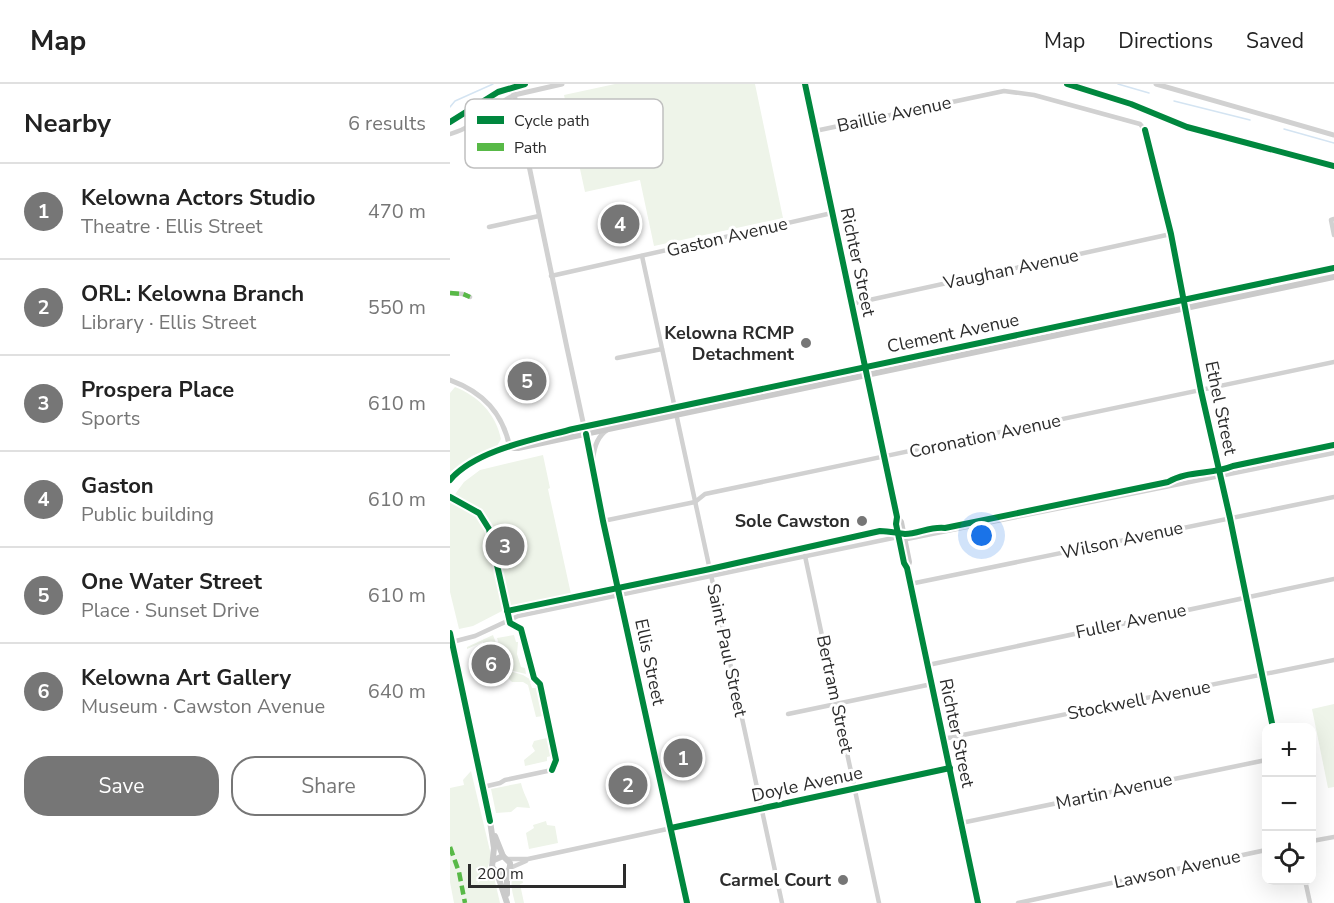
<!DOCTYPE html>
<html lang="en">
<head>
<meta charset="utf-8">
<style>
	body { margin:0; font-family:"Nunito Sans",sans-serif; background:#f2f2f2; color:#222 }
	.controls { position:absolute; right:18px; bottom:18px; display:grid; overflow:hidden; border-radius:12px; box-shadow:0 6px 24px #0002 }
	.controls button { width:54px; height:54px; display:grid; place-items:center; padding:0; border:0; border-bottom:2px solid #e0e0e0; background:#fff; color:#222; font:30px sans-serif }
	.scale { position:absolute; left:18px; bottom:15px; width:158px; box-sizing:border-box; padding-left:6px; border:3px solid #2c2c2c; border-top:0; font-size:16px; line-height:21px; white-space:nowrap; color:#2c2c2c; -webkit-text-stroke:4px #fff; paint-order:stroke }
	.you { position:absolute; left:532px; top:452px; width:21px; height:21px; margin:-15px; border:4px solid #fff; border-radius:50%; background:#1a73e8; box-shadow:0 0 0 9px #1a73e833 }
	.badge { display:grid; place-items:center; width:39px; height:39px; border-radius:50%; background:#767676; color:#fff; font-size:20px; font-weight:700 }
	.pin { position:absolute; translate:-50% -50%; border:3px solid #fff; box-shadow:0 2px 6px #0006 }
	.list { margin:0; padding:0; list-style:none }
	h2 { display:flex; justify-content:space-between; align-items:center; height:78px; margin:0; padding:0 24px; font-size:26px }
	h2 small { font-size:20px; font-weight:400; color:#767676 }
	.list li { display:grid; grid-template-columns:39px 1fr auto; gap:18px; align-items:center; box-sizing:border-box; height:96px; padding:0 24px; border-top:2px solid #e0e0e0 }
	.list b { display:block; font-size:22px; white-space:nowrap }
	.list p { margin:0; font-size:20px; white-space:nowrap; color:#767676 }
	.list em { font-size:20px; font-style:normal; color:#767676 }
	.actions { display:flex; gap:12px; padding:18px 24px }
	.actions a { flex:1; padding:14px 0; border:2px solid #767676; border-radius:24px; text-align:center; font-size:21px; color:#767676 }
	.actions .main { background:#767676; color:#fff }
	.icon { flex:none; width:33px; height:33px; fill:none; stroke:currentColor; stroke-width:2; stroke-linecap:round; stroke-linejoin:round }
	.map { position:relative; flex:none; width:884px; height:819px; overflow:hidden }
	header { display:flex; align-items:center; gap:36px; box-sizing:border-box; height:84px; padding:0 30px; background:#fff; border-bottom:2px solid #e0e0e0 }
	header strong { font-size:28px }
	nav { display:flex; gap:33px; margin-inline-start:auto; font-size:21px }
	main { display:flex }
	aside { flex:1; background:#fff }
	.map>svg:first-child { display:block }
	.green { fill:#eef4e9 }
	.lines { fill:none; stroke-linecap:round; stroke-linejoin:round }
	.stream { stroke:#d4e4f2; stroke-width:1.5 }
	.minor { stroke:#d1d1d1; stroke-width:4.5 }
	.tertiary { stroke:#d1d1d1; stroke-width:5 }
	.secondary { stroke:#cacaca; stroke-width:6 }
	.quiet { stroke:#58b947; stroke-width:4.5; stroke-dasharray:9 4.5; stroke-linecap:butt }
	.cycleway-casing { stroke:#fff; stroke-width:10 }
	.cycleway { stroke:#00873e; stroke-width:6 }
	.poi-dot { fill:#767676; stroke:#fff; stroke-width:2 }
	.labels { text-anchor:middle; dominant-baseline:central; stroke-width:6; stroke-linejoin:round; paint-order:stroke }
	.street-label { font-size:18px; fill:#2c2c2c; stroke:#fff }
	.poi-label { font-size:18px; font-weight:bold; fill:#2c2c2c; stroke:#fff; text-anchor:end }
	.key { fill:#fff; stroke:#c0c0c0; stroke-width:1.5 }
	.key-label { font-size:16px; fill:#2c2c2c }
</style>
</head>
<body>
<header>
<strong>Map</strong>
<nav><a>Map</a><a>Directions</a><a>Saved</a></nav>
</header>
<main>
<aside>
<h2>Nearby<small>6 results</small></h2>
<ul class="list">
<li><span class="badge">1</span><div><b>Kelowna Actors Studio</b><p>Theatre · Ellis Street</p></div><em>470 m</em></li>
<li><span class="badge">2</span><div><b>ORL: Kelowna Branch</b><p>Library · Ellis Street</p></div><em>550 m</em></li>
<li><span class="badge">3</span><div><b>Prospera Place</b><p>Sports</p></div><em>610 m</em></li>
<li><span class="badge">4</span><div><b>Gaston</b><p>Public building</p></div><em>610 m</em></li>
<li><span class="badge">5</span><div><b>One Water Street</b><p>Place · Sunset Drive</p></div><em>610 m</em></li>
<li><span class="badge">6</span><div><b>Kelowna Art Gallery</b><p>Museum · Cawston Avenue</p></div><em>640 m</em></li>
</ul>
<div class="actions"><a class="main">Save</a><a>Share</a></div>
</aside>
<div class="map">
<svg width="884" height="819" viewBox="0 0 884 819">
	<rect width="100%" height="100%" fill="#fff"/>
	<g class="green">
		<path d="M165 0H305L333 134 204 162 190 96 135 108 114 11Z"/>
		<path d="M5 303C28 312 46 330 51 355L47 362 22 372 0 388V309Z"/>
		<path d="M93 371 100 404 98 405 121 510 54 526 23 542 9 545 0 508V417L14 398 30 386Z"/>
		<path d="M43 551 56 586 73 591 83 597 80 598 82 604H87L93 632 86 633 78 601 73 598H62L58 594 49 596 43 563 33 565 35 564 33 558 17 565V563Z"/>
		<path d="M64 551 66 558H68L67 570 71 583 75 584 76 590 59 586 56 581 47 554Z"/>
		<path d="M884 620V703L878 704 862 625Z"/>
		<path d="M97 654 101 672 97 673V677L75 682 74 676 85 667 82 662 84 657Z"/>
		<path d="M21 687 41 771 38 783 44 793 50 819H4L0 798V704L14 701 13 696Z"/>
		<path d="M71 699C73 709 78 715 80 724L67 723 61 728 46 729 41 705Z"/>
		<path d="M96 737 97 741 105 742 108 759 79 765 76 749 84 744 83 741Z"/>
		<path d="M70 786 73 799 70 800 74 819H65C62 806 57 794 70 786Z"/>
	</g>
	<g class="lines">
		<g class="stream">
			<path d="M668 0 699 9"/>
			<path d="M724 17 800 36"/>
			<path d="M0 23 5 17 43 0"/>
			<path d="M834 45 884 59"/>
		</g>
		<g class="minor">
			<path d="M365 47 554 7 584 11 690 40 695 46 721 150 751 307 780 434 823 644"/>
			<path d="M0 50C29 42 40 22 64 11"/>
			<path d="M884 135 881 136 884 151"/>
			<path d="M39 143 89 132"/>
			<path d="M192 172 332 819"/>
			<path d="M101 192 382 129"/>
			<path d="M0 209 13 210 20 213"/>
			<path d="M401 220 721 150"/>
			<path d="M167 274 212 265"/>
			<path d="M153 437 245 418 255 410 884 278"/>
			<path d="M452 456 884 369"/>
			<path d="M355 472 429 819"/>
			<path d="M460 500 884 413"/>
			<path d="M2 558 25 552 68 532 448 453"/>
			<path d="M478 581 884 495"/>
			<path d="M338 630 482 600"/>
			<path d="M493 655 884 576"/>
			<path d="M33 703 50 699 55 696 102 686"/>
			<path d="M511 739 816 676"/>
			<path d="M862 757 884 753"/>
			<path d="M57 775H78L500 684"/>
			<path d="M60 784 76 777"/>
			<path d="M855 796 860 819"/>
			<path d="M568 819 816 766"/>
		</g>
		<g class="tertiary">
			<path d="M62 0 117 264 237 819"/>
			<path d="M355 0 415 287"/>
			<path d="M706 0 884 51"/>
			<path d="M64 11 112 0"/>
			<path d="M0 296C33 308 53 329 60 364"/>
			<path d="M143 374C144 364 148 352 157 346"/>
		</g>
		<g class="secondary">
			<path d="M417 291 447 433 446 440 454 479 457 484 528 819"/>
			<path d="M60 364H68L884 193"/>
			<path d="M0 396C25 366 86 355 123 345L884 184"/>
			<path d="M447 433 451 438 459 478 457 484"/>
			<path d="M0 549 40 737 44 764 42 783 47 789 57 819"/>
			<path d="M45 752 53 772"/>
			<path d="M44 776 53 772 60 779C61 787 55 792 47 789"/>
			<path d="M57 788V810"/>
		</g>
		<g class="quiet">
			<path d="M0 209 13 210 20 213"/>
			<path d="M0 763 9 788 15 819"/>
		</g>
		<g class="cycleway-casing">
			<g id="cycleway">
				<path d="M355 0 447 433 446 440 454 479 457 484 528 819"/>
				<path d="M617 0 681 20 737 43 884 82"/>
				<path d="M0 38 48 8 75 0"/>
				<path d="M695 46 721 150 751 307 780 434 823 644"/>
				<path d="M136 350 153 437 237 819"/>
				<path d="M0 396C25 366 86 355 123 345L884 184"/>
				<path d="M0 413 29 429 39 445 60 539 71 545 84 594 90 600 106 676 102 686"/>
				<path d="M57 527 260 485 430 447C439 447 446 449 455 450 468 450 481 442 495 444L718 398C738 386 762 391 783 382L884 361"/>
				<path d="M0 549 40 737"/>
				<path d="M221 744 500 684"/>
			</g>
		</g>
		<use href="#cycleway" class="cycleway"/>
	</g>
	<g class="poi-dot">
		<circle cx="356" cy="259" r="6"/>
		<circle cx="412" cy="437" r="6"/>
		<circle cx="393" cy="796" r="6"/>
	</g>
	<g class="labels">
		<g class="street-label">
			<text transform="translate(444 30) rotate(-12)">Baillie Avenue</text>
			<text transform="translate(277 153) rotate(-13)">Gaston Avenue</text>
			<text transform="translate(408 178) rotate(78)">Richter Street</text>
			<text transform="translate(561 185) rotate(-12)">Vaughan Avenue</text>
			<text transform="translate(503 249) rotate(-12)">Clement Avenue</text>
			<text transform="translate(771 324) rotate(78)">Ethel Street</text>
			<text transform="translate(535 352) rotate(-12)">Coronation Avenue</text>
			<text transform="translate(672 456) rotate(-12)">Wilson Avenue</text>
			<text transform="translate(681 537) rotate(-12)">Fuller Avenue</text>
			<text transform="translate(277 566) rotate(78)">Saint Paul Street</text>
			<text transform="translate(200 578) rotate(78)">Ellis Street</text>
			<text transform="translate(385 610) rotate(78)">Bertram Street</text>
			<text transform="translate(689 616) rotate(-11)">Stockwell Avenue</text>
			<text transform="translate(507 649) rotate(78)">Richter Street</text>
			<text transform="translate(357 700) rotate(-12)">Doyle Avenue</text>
			<text transform="translate(664 707) rotate(-12)">Martin Avenue</text>
			<text transform="translate(727 785) rotate(-12)">Lawson Avenue</text>
		</g>
		<g class="poi-label">
			<text x="344" y="249">Kelowna RCMP<tspan x="344" dy="21">Detachment</tspan></text>
			<text x="400" y="437">Sole Cawston</text>
			<text x="381" y="796">Carmel Court</text>
		</g>
	</g>
	<rect x="15" y="15" width="198" height="69" rx="9" class="key"/>
	<rect x="27" y="32" width="27" height="8" fill="#00873e"/>
	<rect x="27" y="59" width="27" height="8" fill="#58b947"/>
	<g class="key-label">
		<text x="64" y="42">Cycle path</text>
		<text x="64" y="69">Path</text>
	</g>
</svg>
<div class="controls">
<button>+</button>
<button>−</button>
<button><svg class="icon" aria-label="locate" viewBox="0 0 24 24"><circle cx="12" cy="12" r="6"/><path d="M12 2v4M12 18v4M2 12h4M18 12h4"/></svg></button>
</div>
<div class="scale">200 m</div>
<div class="you"></div>
<div class="pin badge" style="left:233px;top:674px">1</div>
<div class="pin badge" style="left:178px;top:701px">2</div>
<div class="pin badge" style="left:55px;top:462px">3</div>
<div class="pin badge" style="left:170px;top:140px">4</div>
<div class="pin badge" style="left:77px;top:297px">5</div>
<div class="pin badge" style="left:41px;top:580px">6</div>
</div>
</main>
</body>
</html>
